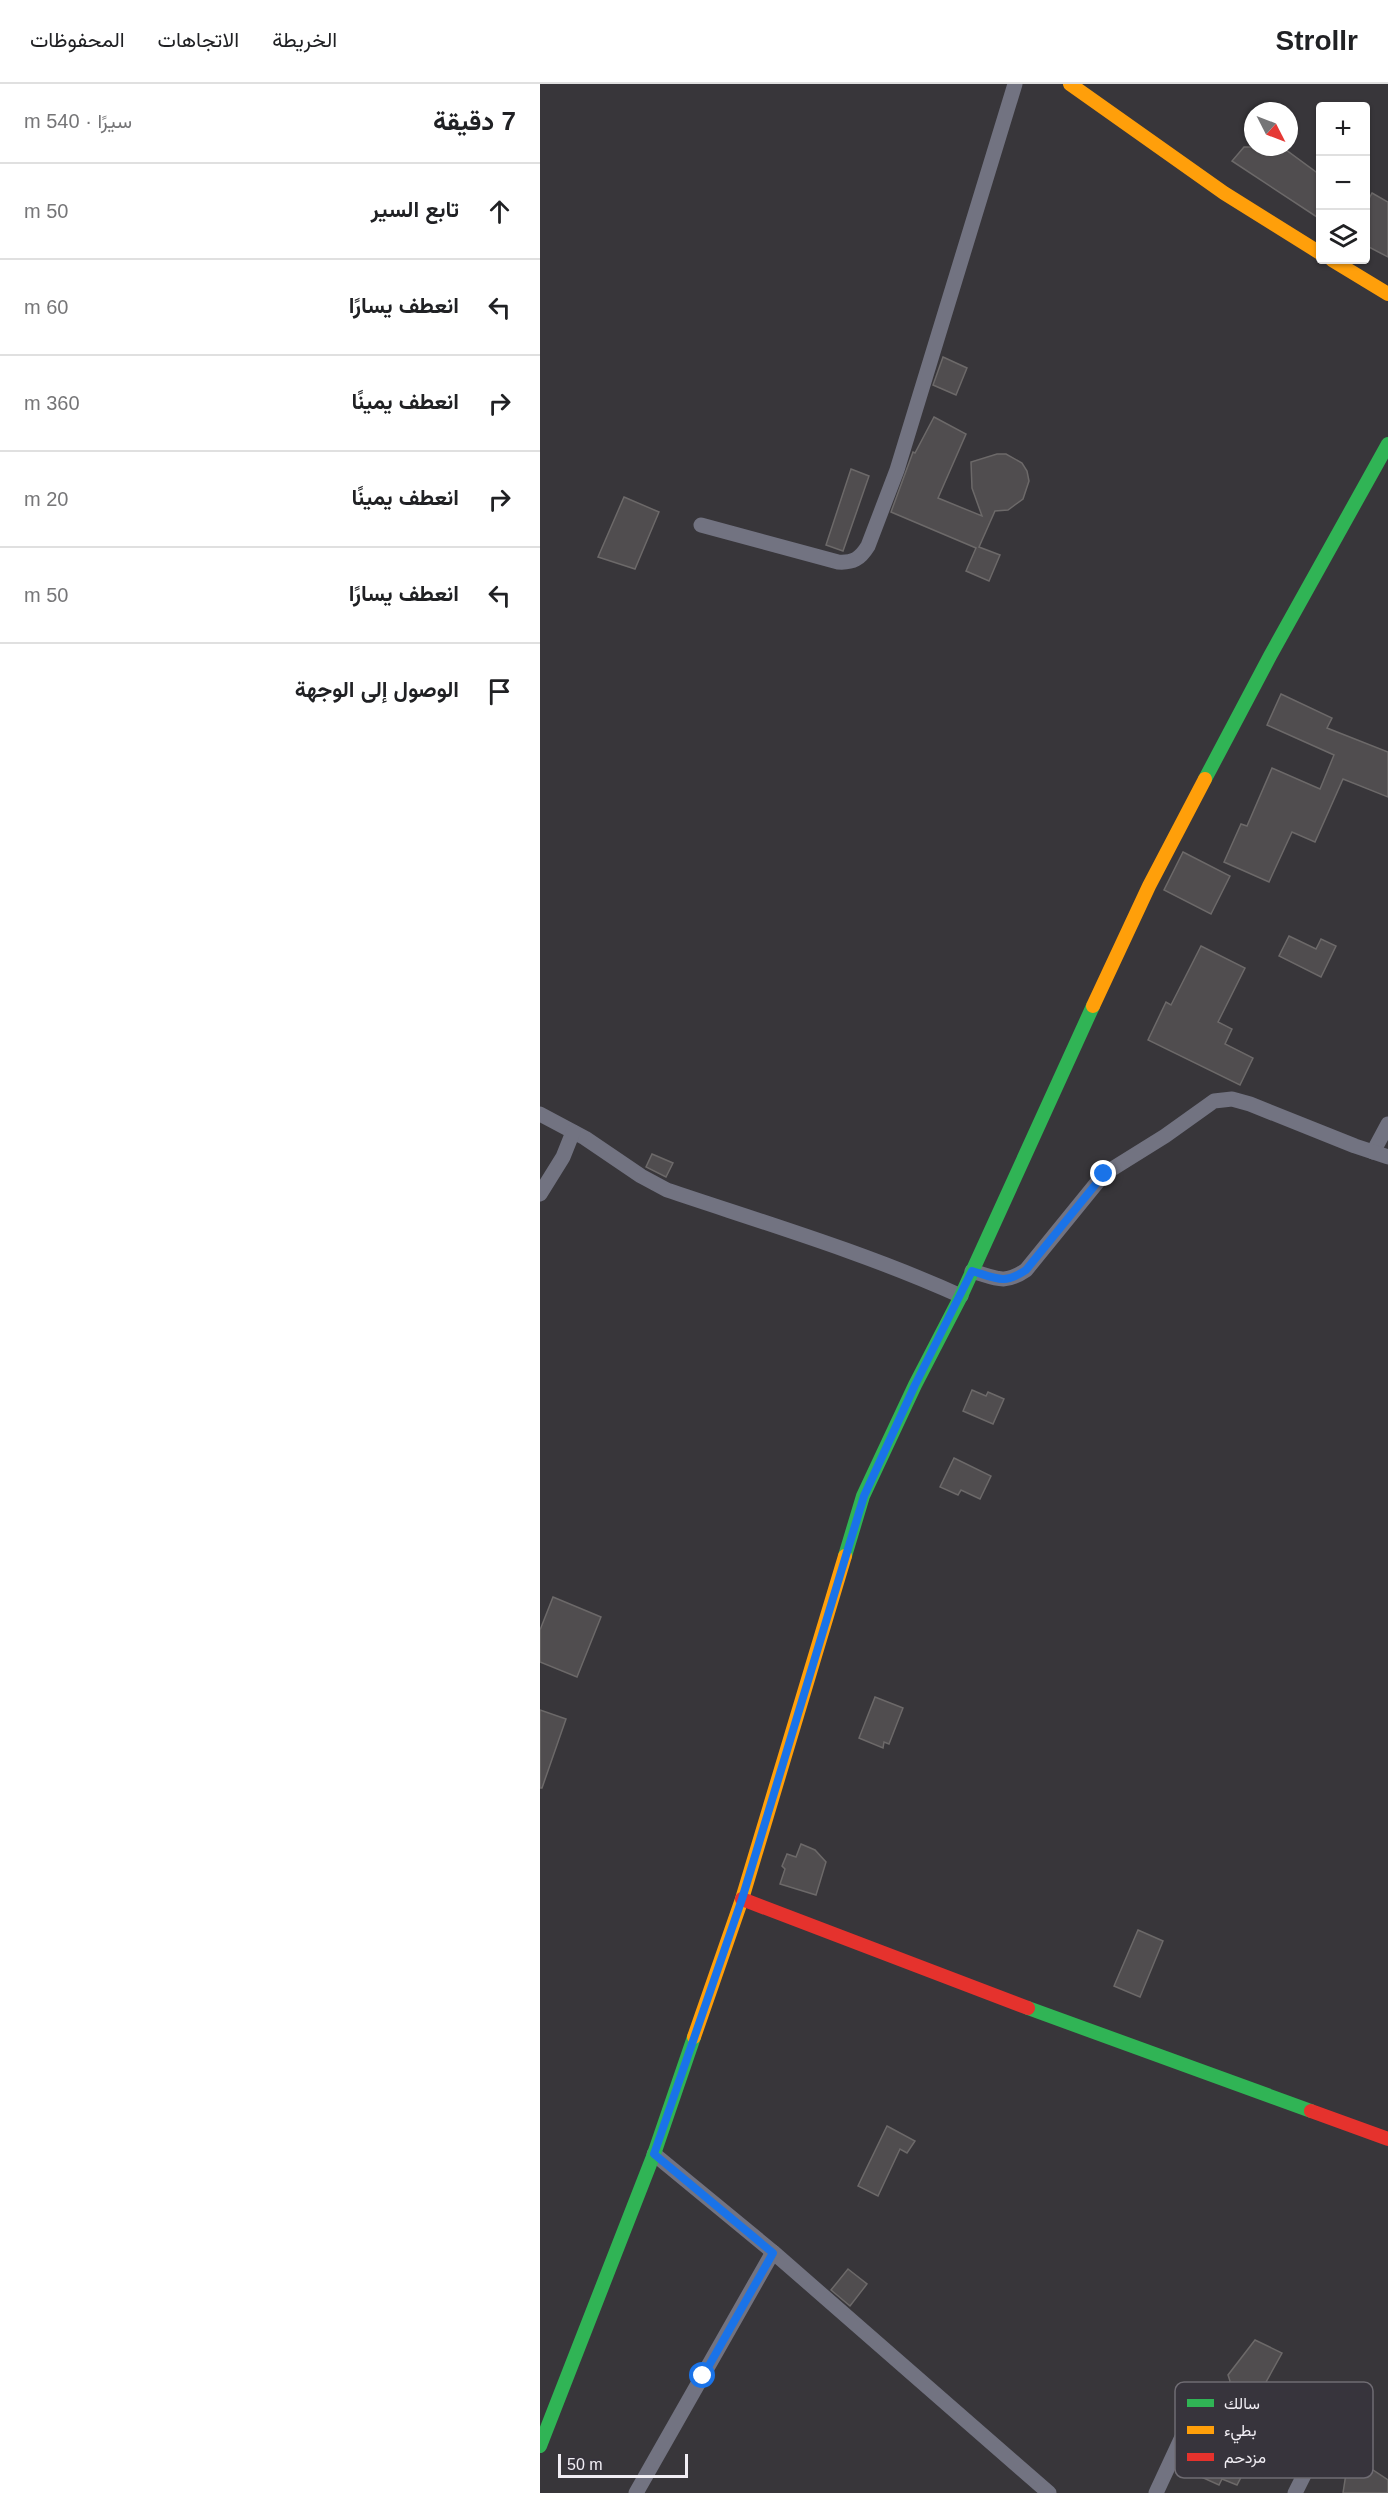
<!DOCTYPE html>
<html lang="ar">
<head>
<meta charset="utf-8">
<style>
	body { margin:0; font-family:Arial,Vazirmatn,sans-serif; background:#f6f6f6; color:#202124; direction:rtl }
	.controls { position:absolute; right:18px; top:18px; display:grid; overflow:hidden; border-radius:6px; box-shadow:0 2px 4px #0004 }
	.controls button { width:54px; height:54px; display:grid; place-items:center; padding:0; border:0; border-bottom:2px solid #e0e0e0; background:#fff; color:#202124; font:30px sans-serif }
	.compass { position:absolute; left:704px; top:18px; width:54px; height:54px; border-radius:50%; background:#fff; box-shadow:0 2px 4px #0004; rotate:132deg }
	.scale { position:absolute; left:18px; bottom:15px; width:130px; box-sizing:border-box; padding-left:6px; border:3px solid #f1eef4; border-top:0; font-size:16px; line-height:21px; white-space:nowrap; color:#f1eef4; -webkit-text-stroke:4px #37343c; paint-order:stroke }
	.stop { position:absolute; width:18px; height:18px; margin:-14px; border:4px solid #1a73e8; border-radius:50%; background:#fff }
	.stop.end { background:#1a73e8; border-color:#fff; box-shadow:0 2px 6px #0008 }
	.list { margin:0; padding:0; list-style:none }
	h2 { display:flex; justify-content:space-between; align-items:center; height:78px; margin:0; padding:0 24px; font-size:26px }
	h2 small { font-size:20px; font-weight:400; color:#757577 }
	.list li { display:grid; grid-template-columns:39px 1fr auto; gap:18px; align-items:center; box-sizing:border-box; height:96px; padding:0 24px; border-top:2px solid #e0e0e0 }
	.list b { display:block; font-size:22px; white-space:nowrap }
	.list em { font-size:20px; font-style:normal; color:#757577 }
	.icon { flex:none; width:33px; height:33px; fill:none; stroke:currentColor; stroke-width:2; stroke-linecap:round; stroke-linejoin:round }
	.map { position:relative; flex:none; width:848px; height:2409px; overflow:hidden; direction:ltr }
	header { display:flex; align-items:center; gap:36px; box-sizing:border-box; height:84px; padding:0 30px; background:#fff; border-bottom:2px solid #e0e0e0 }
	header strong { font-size:28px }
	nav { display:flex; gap:33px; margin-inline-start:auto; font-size:21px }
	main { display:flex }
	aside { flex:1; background:#fff }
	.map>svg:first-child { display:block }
	.building { fill:#504d4f; stroke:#6c6969; stroke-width:1.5 }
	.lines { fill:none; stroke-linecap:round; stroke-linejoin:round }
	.street { stroke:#727381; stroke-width:15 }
	.fast { stroke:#30b455; stroke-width:14 }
	.slow { stroke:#ff9f0a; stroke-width:14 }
	.jam { stroke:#e5322d; stroke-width:14 }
	.route { stroke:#1a73e8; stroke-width:8 }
	.key { fill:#37343c; stroke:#6f6c73; stroke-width:1.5 }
	.key-label { font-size:16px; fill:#f1eef4 }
</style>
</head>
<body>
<header>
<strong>Strollr</strong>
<nav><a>الخريطة</a><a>الاتجاهات</a><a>المحفوظات</a></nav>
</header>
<main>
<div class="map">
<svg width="848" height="2409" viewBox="0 0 848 2409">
	<rect width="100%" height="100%" fill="#38363a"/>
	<g class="building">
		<path d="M704 63H742L780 91V135L692 77Z"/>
		<path d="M832 109 848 118V173L825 161V122Z"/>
		<path d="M403 273 427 284 416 311 393 301Z"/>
		<path d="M394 333 426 350 398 414 442 432 432 404 431 378 457 370H466L482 379 487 387 489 397 483 415 468 426 455 427 439 463 460 471 449 497 426 487 436 464 351 428 373 368 375 369Z"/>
		<path d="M311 385 329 392 303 467 286 461Z"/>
		<path d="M84 413 119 428 95 485 58 473Z"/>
		<path d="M741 610 792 634 787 644 848 668V713L803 695 775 758 752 748 729 798 684 778 701 740 707 742 732 684 780 705 794 671 727 641Z"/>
		<path d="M643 768 690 792 671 830 624 806Z"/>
		<path d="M749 852 776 865 781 855 796 862 781 893 739 872Z"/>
		<path d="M661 862 705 884 678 938 692 945 685 960 713 974 700 1001 608 956 626 918 631 921Z"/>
		<path d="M112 1070 133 1079 126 1093 106 1083Z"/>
		<path d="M432 1306 446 1312 448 1308 464 1315 453 1340 423 1327Z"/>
		<path d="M414 1374 451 1392 440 1415 421 1406 418 1411 400 1403Z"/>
		<path d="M13 1513 61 1533 37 1593 0 1578V1546Z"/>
		<path d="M335 1613 363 1624 349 1660 344 1658 343 1664 319 1654Z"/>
		<path d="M0 1626 26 1635 2 1704H0Z"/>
		<path d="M261 1760 275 1766 286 1778 276 1811 240 1800 245 1785 242 1782 247 1770 256 1773Z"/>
		<path d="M598 1846 623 1857 600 1913 574 1902Z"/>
		<path d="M347 2042 375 2057 367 2069 360 2065 338 2112 318 2102Z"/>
		<path d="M308 2185 327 2200 310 2222 291 2206Z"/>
		<path d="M715 2256 742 2269 720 2309 729 2314 720 2336 693 2320 686 2308 690 2297 688 2291Z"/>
		<path d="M668 2337 697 2351 695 2361 713 2370 697 2401 682 2395 679 2401 639 2383Z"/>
		<path d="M815 2374 848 2396V2409H803L807 2383Z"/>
	</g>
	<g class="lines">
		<g class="street">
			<path d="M161 441 298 478C313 479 320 475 328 462L357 386 475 0"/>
			<path d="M0 1030 45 1054 101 1092 127 1106C225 1139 326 1169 421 1212"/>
			<path d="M833 1068 848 1040"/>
			<path d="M0 1110 23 1073 33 1048"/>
			<path d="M432 1187C456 1194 464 1201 486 1186L564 1090 625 1052 674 1017 692 1015 710 1020 815 1062 848 1073"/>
			<path d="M114 2070 233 2168 509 2409"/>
			<path d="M96 2409 233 2168"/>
			<path d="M616 2409 649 2338"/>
			<path d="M755 2409 803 2313"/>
		</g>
		<g class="fast">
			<path d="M665 695 730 572 848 360"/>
			<path d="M305 1472 323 1412 375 1301 421 1212 553 922"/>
			<path d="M488 1924 771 2027"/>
			<path d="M0 2362 114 2070 154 1953"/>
		</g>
		<g class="slow">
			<path d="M530 0 684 109 780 169"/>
			<path d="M792 176 848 210"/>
			<path d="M553 922 609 802 665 695"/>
			<path d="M154 1953 202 1815 305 1472"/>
		</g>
		<g class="jam">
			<path d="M202 1815 488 1924"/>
			<path d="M771 2027 848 2055"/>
		</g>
	</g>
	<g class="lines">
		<path class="route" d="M163 2292 233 2169 114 2070 202 1815 324 1412 375 1301 432 1187C456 1194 464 1201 486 1186L564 1090"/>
	</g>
	<rect x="635" y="2298" width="198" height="96" rx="9" class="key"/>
	<rect x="647" y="2315" width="27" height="8" fill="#30b455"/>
	<rect x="647" y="2342" width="27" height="8" fill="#ff9f0a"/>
	<rect x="647" y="2369" width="27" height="8" fill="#e5322d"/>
	<g class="key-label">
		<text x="684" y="2325">سالك</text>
		<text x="684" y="2352">بطيء</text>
		<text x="684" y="2379">مزدحم</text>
	</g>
</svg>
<div class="controls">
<button>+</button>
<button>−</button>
<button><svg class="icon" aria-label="layers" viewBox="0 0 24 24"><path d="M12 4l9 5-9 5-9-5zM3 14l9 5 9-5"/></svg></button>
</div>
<svg class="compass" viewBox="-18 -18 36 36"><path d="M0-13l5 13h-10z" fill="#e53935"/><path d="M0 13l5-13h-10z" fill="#757577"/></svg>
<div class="scale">50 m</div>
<div class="stop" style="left:163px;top:2292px"></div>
<div class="stop end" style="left:564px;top:1090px"></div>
</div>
<aside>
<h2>7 دقيقة<small>سيرًا · 540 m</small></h2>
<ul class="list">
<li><svg class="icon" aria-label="ahead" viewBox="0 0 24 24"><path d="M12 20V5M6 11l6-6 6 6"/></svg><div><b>تابع السير</b></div><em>50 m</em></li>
<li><svg class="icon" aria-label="left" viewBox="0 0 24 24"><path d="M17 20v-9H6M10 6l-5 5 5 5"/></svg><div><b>انعطف يسارًا</b></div><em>60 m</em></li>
<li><svg class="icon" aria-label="right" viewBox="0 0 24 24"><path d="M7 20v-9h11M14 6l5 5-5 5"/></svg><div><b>انعطف يمينًا</b></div><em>360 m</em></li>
<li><svg class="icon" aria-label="right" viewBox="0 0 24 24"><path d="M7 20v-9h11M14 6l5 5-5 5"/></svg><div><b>انعطف يمينًا</b></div><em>20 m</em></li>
<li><svg class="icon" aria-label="left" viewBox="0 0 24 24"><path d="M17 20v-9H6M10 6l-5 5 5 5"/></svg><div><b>انعطف يسارًا</b></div><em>50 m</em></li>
<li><svg class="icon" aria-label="arrive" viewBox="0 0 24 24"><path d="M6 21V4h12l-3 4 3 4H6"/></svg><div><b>الوصول إلى الوجهة</b></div></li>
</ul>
</aside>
</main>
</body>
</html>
